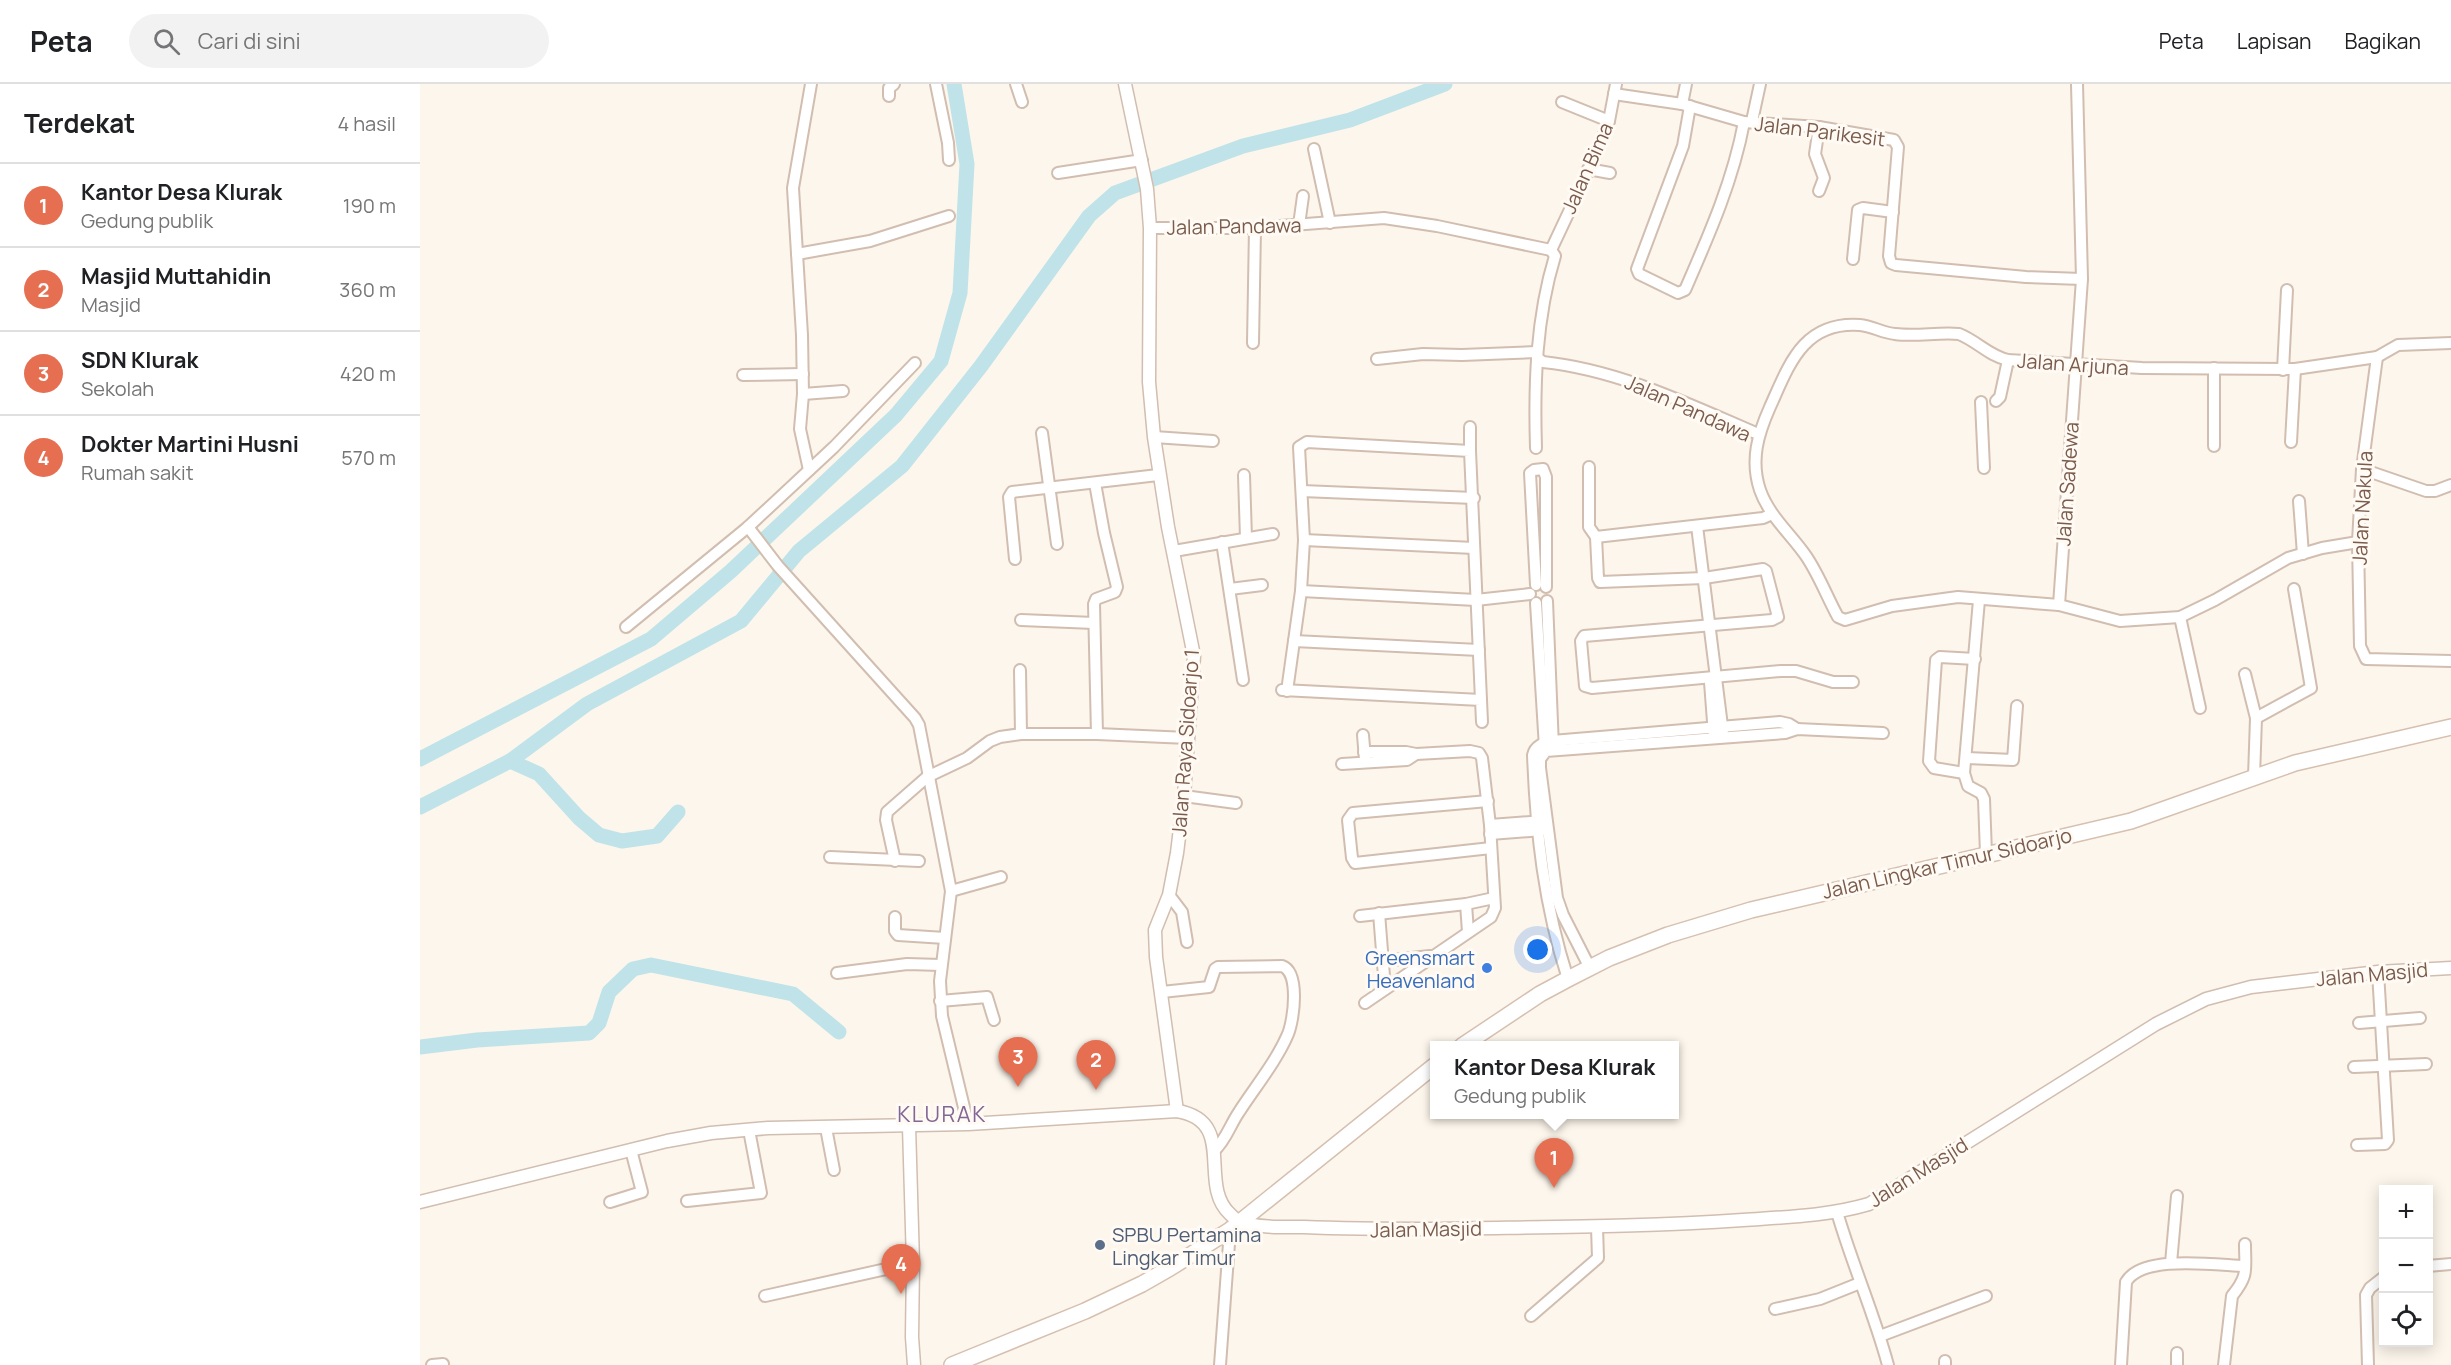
<!DOCTYPE html>
<html lang="id">
<head>
<meta charset="utf-8">
<style>
	body { margin:0; font-family:Manrope,sans-serif; background:#f2f2f2; color:#202124 }
	.controls { position:absolute; right:18px; bottom:18px; display:grid; overflow:hidden; border-radius:0px; box-shadow:0 3px 15px #0003 }
	.controls button { width:54px; height:54px; display:grid; place-items:center; padding:0; border:0; border-bottom:2px solid #e0e0e0; background:#fff; color:#202124; font:30px sans-serif }
	.you { position:absolute; left:1118px; top:866px; width:21px; height:21px; margin:-15px; border:4px solid #fff; border-radius:50%; background:#1a73e8; box-shadow:0 0 0 9px #1a73e833 }
	.badge { display:grid; place-items:center; width:39px; height:39px; border-radius:50%; background:#e76f51; color:#fff; font-size:20px; font-weight:700 }
	.pin { position:absolute; translate:-50% -50px; filter:drop-shadow(0 2px 3px #0008) }
	.pin::after { content:''; position:absolute; top:32px; width:21px; height:18px; background:inherit; clip-path:polygon(0 0,100% 0,50% 100%) }
	.popup { position:absolute; left:1010px; top:957px; width:249px; height:78px; box-sizing:border-box; display:grid; place-content:center; border-radius:0px; background:#fff; filter:drop-shadow(0 2px 4px #0005); font-size:20px; white-space:nowrap; color:#757577 }
	.popup b { font-size:22px; color:#202124 }
	.popup::after { content:''; position:absolute; left:50%; top:100%; margin-left:-12px; border:12px solid transparent; border-top-color:#fff }
	.list { margin:0; padding:0; list-style:none }
	h2 { display:flex; justify-content:space-between; align-items:center; height:78px; margin:0; padding:0 24px; font-size:26px }
	h2 small { font-size:20px; font-weight:400; color:#757577 }
	.list li { display:grid; grid-template-columns:39px 1fr auto; gap:18px; align-items:center; box-sizing:border-box; height:84px; padding:0 24px; border-top:2px solid #e0e0e0 }
	.list b { display:block; font-size:22px; white-space:nowrap }
	.list p { margin:0; font-size:20px; white-space:nowrap; color:#757577 }
	.list em { font-size:20px; font-style:normal; color:#757577 }
	.icon { flex:none; width:33px; height:33px; fill:none; stroke:currentColor; stroke-width:2; stroke-linecap:round; stroke-linejoin:round }
	.map { position:relative; flex:none; width:2031px; height:1281px; overflow:hidden }
	header { display:flex; align-items:center; gap:36px; box-sizing:border-box; height:84px; padding:0 30px; background:#fff; border-bottom:2px solid #e0e0e0 }
	header strong { font-size:28px }
	nav { display:flex; gap:33px; margin-inline-start:auto; font-size:21px }
	.search { width:420px; height:54px; background:#f2f2f2; display:flex; align-items:center; gap:15px; box-sizing:border-box; padding:0 21px; border-radius:33px; color:#757577; font-size:22px }
	main { display:flex }
	aside { flex:1; background:#fff }
	.map>svg:first-child { display:block }
	.lines { fill:none; stroke-linecap:round; stroke-linejoin:round }
	.river { stroke:#bfe3e8; stroke-width:15 }
	.minor-casing { stroke:#d1beb0; stroke-width:14 }
	.tertiary-casing { stroke:#d1beb0; stroke-width:15 }
	.secondary-casing { stroke:#d6c0b0; stroke-width:18 }
	.minor { stroke:#fff; stroke-width:10 }
	.tertiary { stroke:#fff; stroke-width:12 }
	.secondary { stroke:#fff; stroke-width:15 }
	.shop-dot { fill:#3f7fe0; stroke:#fffaf3; stroke-width:2 }
	.service-dot { fill:#5c6f8a; stroke:#fffaf3; stroke-width:2 }
	.labels { text-anchor:middle; dominant-baseline:central; stroke-width:6; stroke-linejoin:round; paint-order:stroke }
	.street-label { font-size:20px; fill:#7a5c4d; stroke:#fffaf3 }
	.shop-label { font-size:20px; fill:#366cbe; stroke:#fffaf3; text-anchor:end }
	.service-label { font-size:20px; fill:#4e5e75; stroke:#fffaf3; text-anchor:start }
	.quarter-label { font-size:22px; letter-spacing:1.5px; fill:#846695; stroke:#fffaf3 }
</style>
</head>
<body>
<header>
<strong>Peta</strong>
<div class="search"><svg class="icon" aria-label="search" viewBox="0 0 24 24"><circle cx="10" cy="10" r="6"/><path d="M15 15l6 6"/></svg>Cari di sini</div>
<nav><a>Peta</a><a>Lapisan</a><a>Bagikan</a></nav>
</header>
<main>
<aside>
<h2>Terdekat<small>4 hasil</small></h2>
<ul class="list">
<li><span class="badge">1</span><div><b>Kantor Desa Klurak</b><p>Gedung publik</p></div><em>190 m</em></li>
<li><span class="badge">2</span><div><b>Masjid Muttahidin</b><p>Masjid</p></div><em>360 m</em></li>
<li><span class="badge">3</span><div><b>SDN Klurak</b><p>Sekolah</p></div><em>420 m</em></li>
<li><span class="badge">4</span><div><b>Dokter Martini Husni</b><p>Rumah sakit</p></div><em>570 m</em></li>
</ul>
</aside>
<div class="map">
<svg width="2031" height="1281" viewBox="0 0 2031 1281">
	<rect width="100%" height="100%" fill="#fdf6ec"/>
	<g class="lines">
		<g class="river">
			<path d="M0 675 231 555 311 487 476 331 521 277 540 209 547 80 534 0"/>
			<path d="M90 677 119 690 159 734 179 751 202 757 237 752 258 728"/>
			<path d="M0 723 90 677 167 620 321 537 379 467 482 382 561 282 669 132 695 109 823 62 930 36 1025 0"/>
			<path d="M0 963 57 956 169 949 179 939 189 908 213 885 231 881 373 910 419 948"/>
		</g>
		<g class="minor-casing">
			<g id="minor">
				<path d="M516 0 528 59 529 76"/>
				<path d="M596 0 602 18"/>
				<path d="M1194 10 1262 20 1324 38 1399 43 1474 56 1478 63 1469 172 1471 179 1476 181 1606 193 1662 195"/>
				<path d="M469 12V4L474 0"/>
				<path d="M1142 18 1189 37"/>
				<path d="M1262 20 1266 0"/>
				<path d="M1270 22 1263 62 1217 185 1219 190 1258 209 1265 206C1289 151 1313 97 1324 38"/>
				<path d="M1332 37 1340 0"/>
				<path d="M894 65 910 139"/>
				<path d="M1168 85 1190 89"/>
				<path d="M638 89 722 76"/>
				<path d="M1399 107 1404 94 1395 70 1399 43"/>
				<path d="M879 141 883 112"/>
				<path d="M730 144H835L964 134 1017 142 1131 166"/>
				<path d="M1131 166 1178 66 1189 37 1196 0"/>
				<path d="M377 170 450 157 529 132"/>
				<path d="M1433 175 1438 126 1443 124 1473 128"/>
				<path d="M833 259 835 144"/>
				<path d="M1957 273 1942 385 1938 458 1940 562 1946 575 2031 577"/>
				<path d="M1117 274 1123 278C1199 286 1268 320 1338 350"/>
				<path d="M957 275 1003 270 1042 271 1117 268"/>
				<path d="M1794 284V362"/>
				<path d="M1863 286 1867 206"/>
				<path d="M323 291 383 290"/>
				<path d="M383 310 423 307"/>
				<path d="M1576 317 1580 313 1588 276"/>
				<path d="M1561 318 1564 384"/>
				<path d="M622 349 637 460"/>
				<path d="M734 353 793 357"/>
				<path d="M1871 358 1875 285"/>
				<path d="M1116 364C1114 300 1116 234 1135 172L1131 166"/>
				<path d="M1050 367V343"/>
				<path d="M1169 383V443L1176 453 1343 434 1352 430"/>
				<path d="M1942 385 2006 407H2015L2031 401"/>
				<path d="M389 386 380 345 383 310 382 251 373 104 391 0"/>
				<path d="M824 391 826 454"/>
				<path d="M675 399 684 449 697 503 695 508 676 515 674 520 677 650"/>
				<path d="M882 407 1054 414"/>
				<path d="M1879 417 1883 470"/>
				<path d="M1277 442 1303 650"/>
				<path d="M328 443 358 482 495 634 499 641 531 807 520 897 522 932 548 1040"/>
				<path d="M1176 453 1178 494 1180 498 1284 494 1343 485 1346 487 1358 533 1352 536 1164 552 1161 557 1165 602 1172 604 1361 587H1376L1413 598H1433"/>
				<path d="M884 456 1054 464"/>
				<path d="M802 458 823 596"/>
				<path d="M1938 458 1902 464 1868 474 1795 516 1760 533 1700 537 1639 521 1538 513 1472 522 1425 536 1418 533C1407 513 1399 491 1386 472 1371 450 1349 432 1340 406 1330 376 1338 350 1350 323 1369 281 1383 237 1440 241 1452 242 1463 249 1475 250 1496 253 1518 248 1539 250 1557 257 1569 272 1588 276L1722 284 1875 285 1957 273 1978 261 2031 259"/>
				<path d="M754 467 853 450"/>
				<path d="M595 475 589 413 592 408 738 391"/>
				<path d="M1116 501 1110 389 1114 386 1123 385 1126 393V503"/>
				<path d="M810 505 842 501"/>
				<path d="M881 507 1056 516 1110 510"/>
				<path d="M1559 516 1544 689 1548 702 1561 709 1564 715 1566 770"/>
				<path d="M1127 517 1133 663"/>
				<path d="M1116 519 1125 664"/>
				<path d="M1639 521 1662 195 1657 0"/>
				<path d="M1760 533 1780 624"/>
				<path d="M601 536 674 539"/>
				<path d="M206 543 328 443 414 363 495 279"/>
				<path d="M874 557 1059 566"/>
				<path d="M600 586 601 650"/>
				<path d="M1825 590 1836 634 1834 693"/>
				<path d="M1290 598 1294 651"/>
				<path d="M862 606 1061 616 1062 638"/>
				<path d="M867 607 881 507 884 456 879 363 887 358 1050 367 1061 616"/>
				<path d="M1836 634 1891 604 1874 505"/>
				<path d="M943 651 945 675"/>
				<path d="M944 668H986L996 670 1050 667 1059 669 1062 674 1070 741 1075 824 1071 833 945 919"/>
				<path d="M1547 674 1593 676 1597 622"/>
				<path d="M922 680 987 676 996 670"/>
				<path d="M1544 689 1514 684 1509 677 1516 576 1520 573 1555 575"/>
				<path d="M764 712 816 719"/>
				<path d="M1068 717 933 729 928 736 932 774 935 779 1071 764"/>
				<path d="M1070 741 1124 737"/>
				<path d="M1070 750 1122 746"/>
				<path d="M410 773 499 777"/>
				<path d="M475 777 466 736 467 728 507 693 547 674 570 657 580 653 601 650H677L768 654"/>
				<path d="M531 807 581 793"/>
				<path d="M749 811 762 828 767 858"/>
				<path d="M1046 820 1048 848"/>
				<path d="M959 829 965 905"/>
				<path d="M940 832 1046 820 1074 814"/>
				<path d="M475 833V847L478 851 525 854"/>
				<path d="M963 877 1010 872"/>
				<path d="M1170 884 1143 831 1137 814 1120 684V675L1126 667 1365 649 1377 645 1463 649"/>
				<path d="M417 889 487 880 521 881"/>
				<path d="M1148 895C1124 821 1116 749 1113 671 1115 662 1123 659 1132 657L1360 638 1369 640 1377 645"/>
				<path d="M742 908 789 903 795 885 798 883 862 882C880 888 874 935 868 950 856 978 835 1003 819 1028 810 1041 806 1056 794 1067"/>
				<path d="M520 917 567 913 574 936"/>
				<path d="M1939 939 2000 934"/>
				<path d="M1934 983 2006 980"/>
				<path d="M406 1044 414 1086"/>
				<path d="M1937 1061 1965 1060 1968 1056 1958 888"/>
				<path d="M267 1117 341 1109 329 1046"/>
				<path d="M190 1118 222 1108 211 1066"/>
				<path d="M1417 1128C1432 1180 1454 1229 1468 1281"/>
				<path d="M1751 1179 1757 1112"/>
				<path d="M2008 1182 2031 1180"/>
				<path d="M345 1212 493 1179"/>
				<path d="M1355 1225 1400 1215 1440 1199"/>
				<path d="M1111 1232 1178 1174 1177 1143"/>
				<path d="M1460 1252 1566 1212"/>
				<path d="M1525 1277V1281"/>
				<path d="M12 1281 23 1280"/>
				<path d="M800 1281 810 1146"/>
				<path d="M1701 1281 1706 1198C1722 1170 1796 1181 1825 1182"/>
				<path d="M1757 1281V1269"/>
				<path d="M1804 1281 1812 1212C1829 1191 1825 1186 1825 1160"/>
				<path d="M1948 1281 1946 1211 1950 1204 1964 1193"/>
			</g>
		</g>
		<g class="tertiary-casing">
			<g id="tertiary">
				<path d="M705 0 727 105 730 144 729 298 734 353 748 443 774 572 764 712 757 769 749 811 735 846 736 873 757 1027"/>
				<path d="M489 1042 493 1179 492 1253 494 1281"/>
				<path d="M0 1118 247 1057 291 1049 348 1044 548 1040 757 1027C818 1037 777 1100 810 1130 813 1133 817 1137 820 1138 840 1144 864 1143 884 1143 929 1145 974 1145 1020 1145 1121 1143 1222 1143 1323 1136 1366 1133 1408 1132 1449 1120L1736 940 1786 915 1831 903 1958 888 2031 884"/>
			</g>
		</g>
		<g class="secondary-casing">
			<g id="secondary">
				<path d="M1042 962 1120 910 1148 895 1189 874 1248 851 1331 826 1711 737 1875 679 2031 643"/>
				<path d="M532 1281 665 1227 722 1200 750 1184 810 1146 1014 982"/>
			</g>
		</g>
		<use href="#minor" class="minor"/>
		<use href="#tertiary" class="tertiary"/>
		<use href="#secondary" class="secondary"/>
	</g>
	<circle class="shop-dot" cx="1067" cy="884" r="6"/>
	<circle class="service-dot" cx="680" cy="1161" r="6"/>
	<g class="labels">
		<g class="street-label">
			<text transform="translate(1400 47) rotate(7)">Jalan Parikesit</text>
			<text transform="translate(1167 84) rotate(-66)">Jalan Bima</text>
			<text transform="translate(814 142) rotate(-1)">Jalan Pandawa</text>
			<text transform="translate(1653 280) rotate(4)">Jalan Arjuna</text>
			<text transform="translate(1268 324) rotate(24)">Jalan Pandawa</text>
			<text transform="translate(1647 400) rotate(-86)">Jalan Sadewa</text>
			<text transform="translate(1942 424) rotate(-87)">Jalan Nakula</text>
			<text transform="translate(765 659) rotate(-86)">Jalan Raya Sidoarjo 1</text>
			<text transform="translate(1527 779) rotate(-13)">Jalan Lingkar Timur Sidoarjo</text>
			<text transform="translate(1952 890) rotate(-5)">Jalan Masjid</text>
			<text transform="translate(1498 1088) rotate(-32)">Jalan Masjid</text>
			<text transform="translate(1006 1145) rotate(-1)">Jalan Masjid</text>
		</g>
		<g class="shop-label">
			<text x="1055" y="873">Greensmart<tspan x="1055" dy="23">Heavenland</tspan></text>
		</g>
		<g class="service-label">
			<text x="692" y="1150">SPBU Pertamina<tspan x="692" dy="23">Lingkar Timur</tspan></text>
		</g>
		<g class="quarter-label">
			<text x="522" y="1030">KLURAK</text>
		</g>
	</g>
</svg>
<div class="controls">
<button>+</button>
<button>−</button>
<button><svg class="icon" aria-label="locate" viewBox="0 0 24 24"><circle cx="12" cy="12" r="6"/><path d="M12 2v4M12 18v4M2 12h4M18 12h4"/></svg></button>
</div>
<div class="you"></div>
<div class="pin badge" style="left:1134px;top:1104px">1</div>
<div class="popup"><b>Kantor Desa Klurak</b>Gedung publik</div>
<div class="pin badge" style="left:676px;top:1006px">2</div>
<div class="pin badge" style="left:598px;top:1003px">3</div>
<div class="pin badge" style="left:481px;top:1210px">4</div>
</div>
</main>
</body>
</html>
